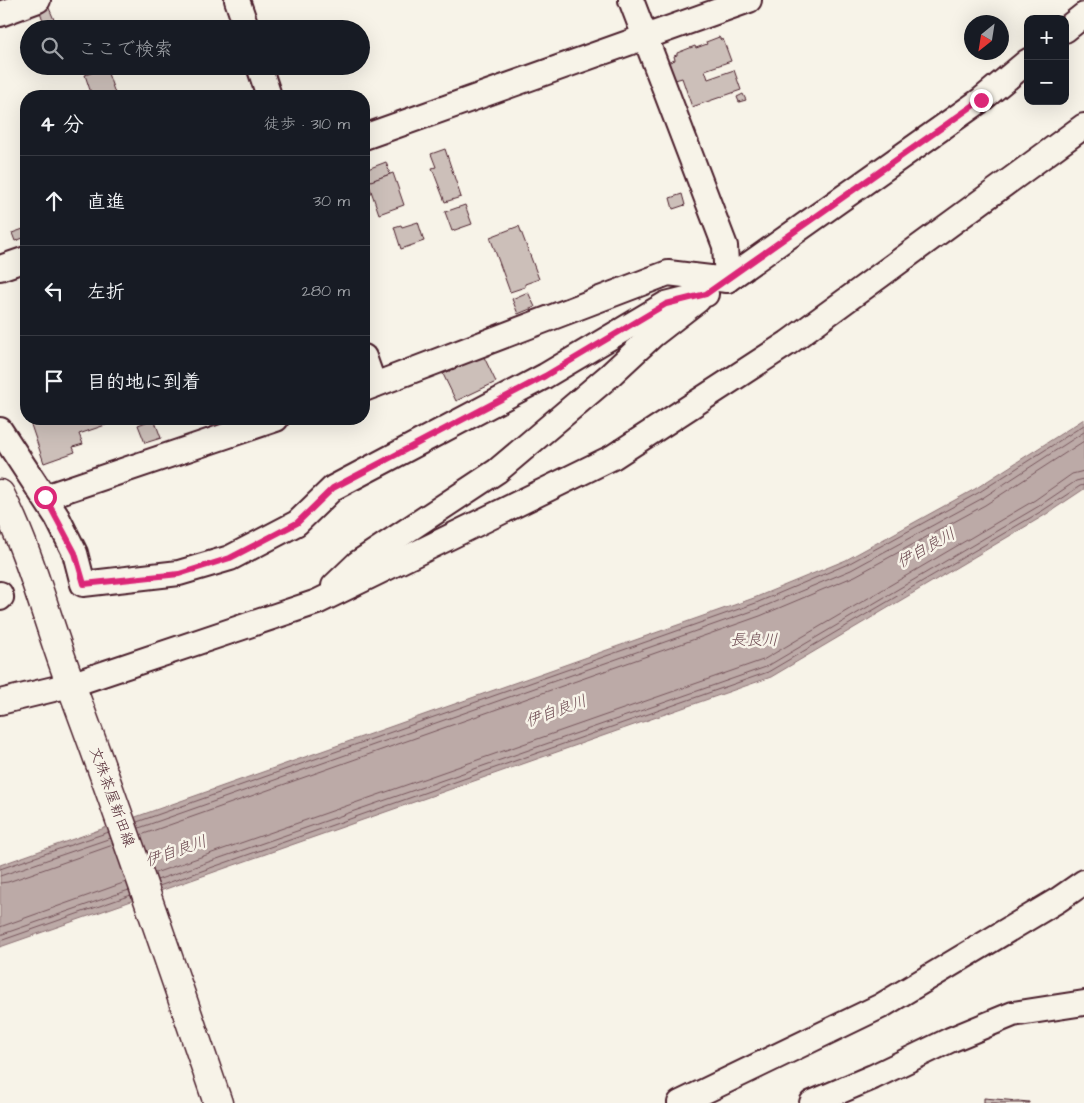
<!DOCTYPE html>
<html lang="ja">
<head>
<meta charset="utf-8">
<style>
	body { margin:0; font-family:"Architects Daughter","Klee One",sans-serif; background:#242831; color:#f1f3f6 }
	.controls { position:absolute; right:15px; top:15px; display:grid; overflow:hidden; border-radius:10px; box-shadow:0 5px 20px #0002 }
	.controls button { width:45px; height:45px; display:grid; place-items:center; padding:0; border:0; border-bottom:1px solid #363941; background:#171b24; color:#f1f3f6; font:25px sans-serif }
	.compass { position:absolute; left:964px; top:15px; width:45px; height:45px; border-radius:50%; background:#171b24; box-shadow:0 5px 20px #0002; rotate:210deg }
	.stop { position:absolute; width:15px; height:15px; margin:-11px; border:4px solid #db2777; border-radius:50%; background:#fff }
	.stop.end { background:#db2777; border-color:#fff; box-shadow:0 1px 5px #0008 }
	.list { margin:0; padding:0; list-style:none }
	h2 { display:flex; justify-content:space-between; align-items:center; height:65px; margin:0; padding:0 20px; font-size:21px }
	h2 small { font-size:16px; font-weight:400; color:#9ea1a6 }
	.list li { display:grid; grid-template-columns:32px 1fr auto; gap:15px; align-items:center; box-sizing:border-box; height:90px; padding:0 20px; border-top:1px solid #363941 }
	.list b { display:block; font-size:19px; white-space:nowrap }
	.list em { font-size:16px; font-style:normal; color:#9ea1a6 }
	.icon { flex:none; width:28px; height:28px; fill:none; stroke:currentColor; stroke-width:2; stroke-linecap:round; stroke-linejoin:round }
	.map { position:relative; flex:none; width:1084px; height:1103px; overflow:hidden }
	.search { position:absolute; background:#171b24; box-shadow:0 5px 20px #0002; left:20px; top:20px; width:350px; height:55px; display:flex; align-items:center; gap:12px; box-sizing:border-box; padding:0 18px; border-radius:28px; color:#9ea1a6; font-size:19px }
	.panel { position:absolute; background:#171b24; box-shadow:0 5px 20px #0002; left:20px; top:90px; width:350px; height:335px; border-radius:20px }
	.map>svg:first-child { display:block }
	.water { fill:#bcaaa7; stroke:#8e7275 }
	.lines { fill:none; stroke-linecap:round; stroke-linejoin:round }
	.shore { stroke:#78575d; stroke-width:1 }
	.building { fill:#ccbfb9; stroke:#4a1f2b }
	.street-casing { stroke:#4a1f2b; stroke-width:28 }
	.secondary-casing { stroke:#4a1f2b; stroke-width:31 }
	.street { stroke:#f7f3e8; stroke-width:24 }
	.secondary { stroke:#f7f3e8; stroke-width:28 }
	.route { stroke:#db2777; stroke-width:6 }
	.labels { text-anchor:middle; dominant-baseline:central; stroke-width:5; stroke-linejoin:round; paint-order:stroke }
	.street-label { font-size:15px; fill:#4a1f2b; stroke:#f7f3e8 }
	.water-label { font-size:16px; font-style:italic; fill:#6c4950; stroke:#f7f3e8 }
</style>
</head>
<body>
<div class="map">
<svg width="1084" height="1103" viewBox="0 0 1084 1103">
	<rect width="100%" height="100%" fill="#f7f3e8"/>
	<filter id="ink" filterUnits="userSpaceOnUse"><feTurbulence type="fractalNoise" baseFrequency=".02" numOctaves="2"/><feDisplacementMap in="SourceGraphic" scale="10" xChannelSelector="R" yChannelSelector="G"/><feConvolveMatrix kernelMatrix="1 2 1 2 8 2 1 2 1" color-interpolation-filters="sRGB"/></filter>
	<g filter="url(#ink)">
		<path class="water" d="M1084 419V489L1045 515 771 677 0 947V865L754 598 846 560 975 489Z"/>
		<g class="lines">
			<g class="shore">
				<path d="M137 822 756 603 848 564 978 493 1084 425"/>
				<path d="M139 828 758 609 851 570 981 499 1084 432"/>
				<path d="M141 835 760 616 855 576 985 505 1084 441"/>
				<path d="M0 869 109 832"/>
				<path d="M155 873 763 660 1035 500 1072 474 1084 471"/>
				<path d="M0 876 111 838"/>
				<path d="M157 880 766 667 1039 506 1076 481 1084 479"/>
				<path d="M0 883 8 882 113 845"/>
				<path d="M159 886 768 672 1042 511 1080 486 1084 485"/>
				<path d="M0 927 126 882"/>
				<path d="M0 935 129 890"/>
				<path d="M0 941 131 895"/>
			</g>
		</g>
		<g class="building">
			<path d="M49 8 55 22 45 26 40 12Z"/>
			<path d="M719 37 721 40 723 39 731 61 705 70 708 79 734 70 741 90 692 107 682 78 675 80 667 63 675 60 674 56 677 55V53L695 46 696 48 707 44 706 42Z"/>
			<path d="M106 68 116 96H92L85 75Z"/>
			<path d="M743 94 746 100 739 102 737 97Z"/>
			<path d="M445 149 461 197 445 202 432 168 436 167 431 154Z"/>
			<path d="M386 162 390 174 369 182 365 170Z"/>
			<path d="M393 173 404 205 379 214 368 182Z"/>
			<path d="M682 194 685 205 673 209 670 198Z"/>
			<path d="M465 205 472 224 452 231 445 212Z"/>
			<path d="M418 222 424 241 401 249 394 227 401 225 402 227Z"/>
			<path d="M519 226 539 279 525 284V287L510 292 490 237Z"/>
			<path d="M26 228V237L15 241 12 233Z"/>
			<path d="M528 292 535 307 518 314 512 299Z"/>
			<path d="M483 355 496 382 456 401 443 374Z"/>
			<path d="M29 419H123L79 434 83 444 73 447 75 452 44 463Z"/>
			<path d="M154 419 161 438 145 443 138 425Z"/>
			<path d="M984 1098 1029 1102V1103H984Z"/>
		</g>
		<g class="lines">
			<g class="street-casing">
				<g id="street">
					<path d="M237 0 247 29"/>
					<path d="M631 0 725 246 727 280 981 100 1028 61"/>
					<path d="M0 14 38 0"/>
					<path d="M1065 30 1084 15"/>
					<path d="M259 66 269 96"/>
					<path d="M364 137 749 0"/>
					<path d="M0 268 26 259"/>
					<path d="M364 357 374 385"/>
					<path d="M364 389 668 273 727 280"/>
					<path d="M0 430 57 517 75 553 83 584 179 573 230 558 297 523 333 488 545 376 666 304 706 294"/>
					<path d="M45 497 276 419"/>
					<path d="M334 586 358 563 497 471 609 376 653 335 698 300"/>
					<path d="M0 594 1 597 0 598"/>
					<path d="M0 702 70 685 317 602 613 457 788 343 1084 126"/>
					<path d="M680 1103 881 1006 1058 900 1084 882"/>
					<path d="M812 1103 873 1077 950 1040 1013 1014 1084 1003"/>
				</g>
			</g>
			<g class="secondary-casing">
				<path id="secondary" d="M0 494C31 554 47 622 71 685 123 823 170 963 218 1103"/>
			</g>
			<use href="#street" class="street"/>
			<use href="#secondary" class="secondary"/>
		</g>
	</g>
	<g class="lines" filter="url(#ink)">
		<path class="route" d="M45 497 75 553 84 584 179 574 230 558 297 523 333 488 545 376 666 304 706 294 981 100"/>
	</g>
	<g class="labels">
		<g class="street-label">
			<text transform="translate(112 797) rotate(70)">文殊茶屋新田線</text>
		</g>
		<g class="water-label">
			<text transform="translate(926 548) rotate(-29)">伊自良川</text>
			<text x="754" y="640">長良川</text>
			<text transform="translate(556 711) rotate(-20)">伊自良川</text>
			<text transform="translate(176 851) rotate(-19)">伊自良川</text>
		</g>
	</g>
</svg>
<div class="controls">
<button>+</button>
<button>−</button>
</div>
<svg class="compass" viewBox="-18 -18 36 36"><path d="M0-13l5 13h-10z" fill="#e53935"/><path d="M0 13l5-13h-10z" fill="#9ea1a6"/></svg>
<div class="stop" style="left:45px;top:497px"></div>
<div class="stop end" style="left:981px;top:100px"></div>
<div class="search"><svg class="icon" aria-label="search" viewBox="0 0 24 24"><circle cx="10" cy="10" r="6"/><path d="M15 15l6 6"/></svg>ここで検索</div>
<section class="panel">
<h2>4 分<small>徒歩 · 310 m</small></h2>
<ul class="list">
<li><svg class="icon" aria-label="ahead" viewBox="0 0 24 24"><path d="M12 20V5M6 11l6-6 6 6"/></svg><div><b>直進</b></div><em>30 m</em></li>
<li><svg class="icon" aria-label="left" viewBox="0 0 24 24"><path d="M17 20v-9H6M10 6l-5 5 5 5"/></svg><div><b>左折</b></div><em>280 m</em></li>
<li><svg class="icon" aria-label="arrive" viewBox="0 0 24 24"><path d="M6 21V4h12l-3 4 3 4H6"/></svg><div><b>目的地に到着</b></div></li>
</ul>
</section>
</div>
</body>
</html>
